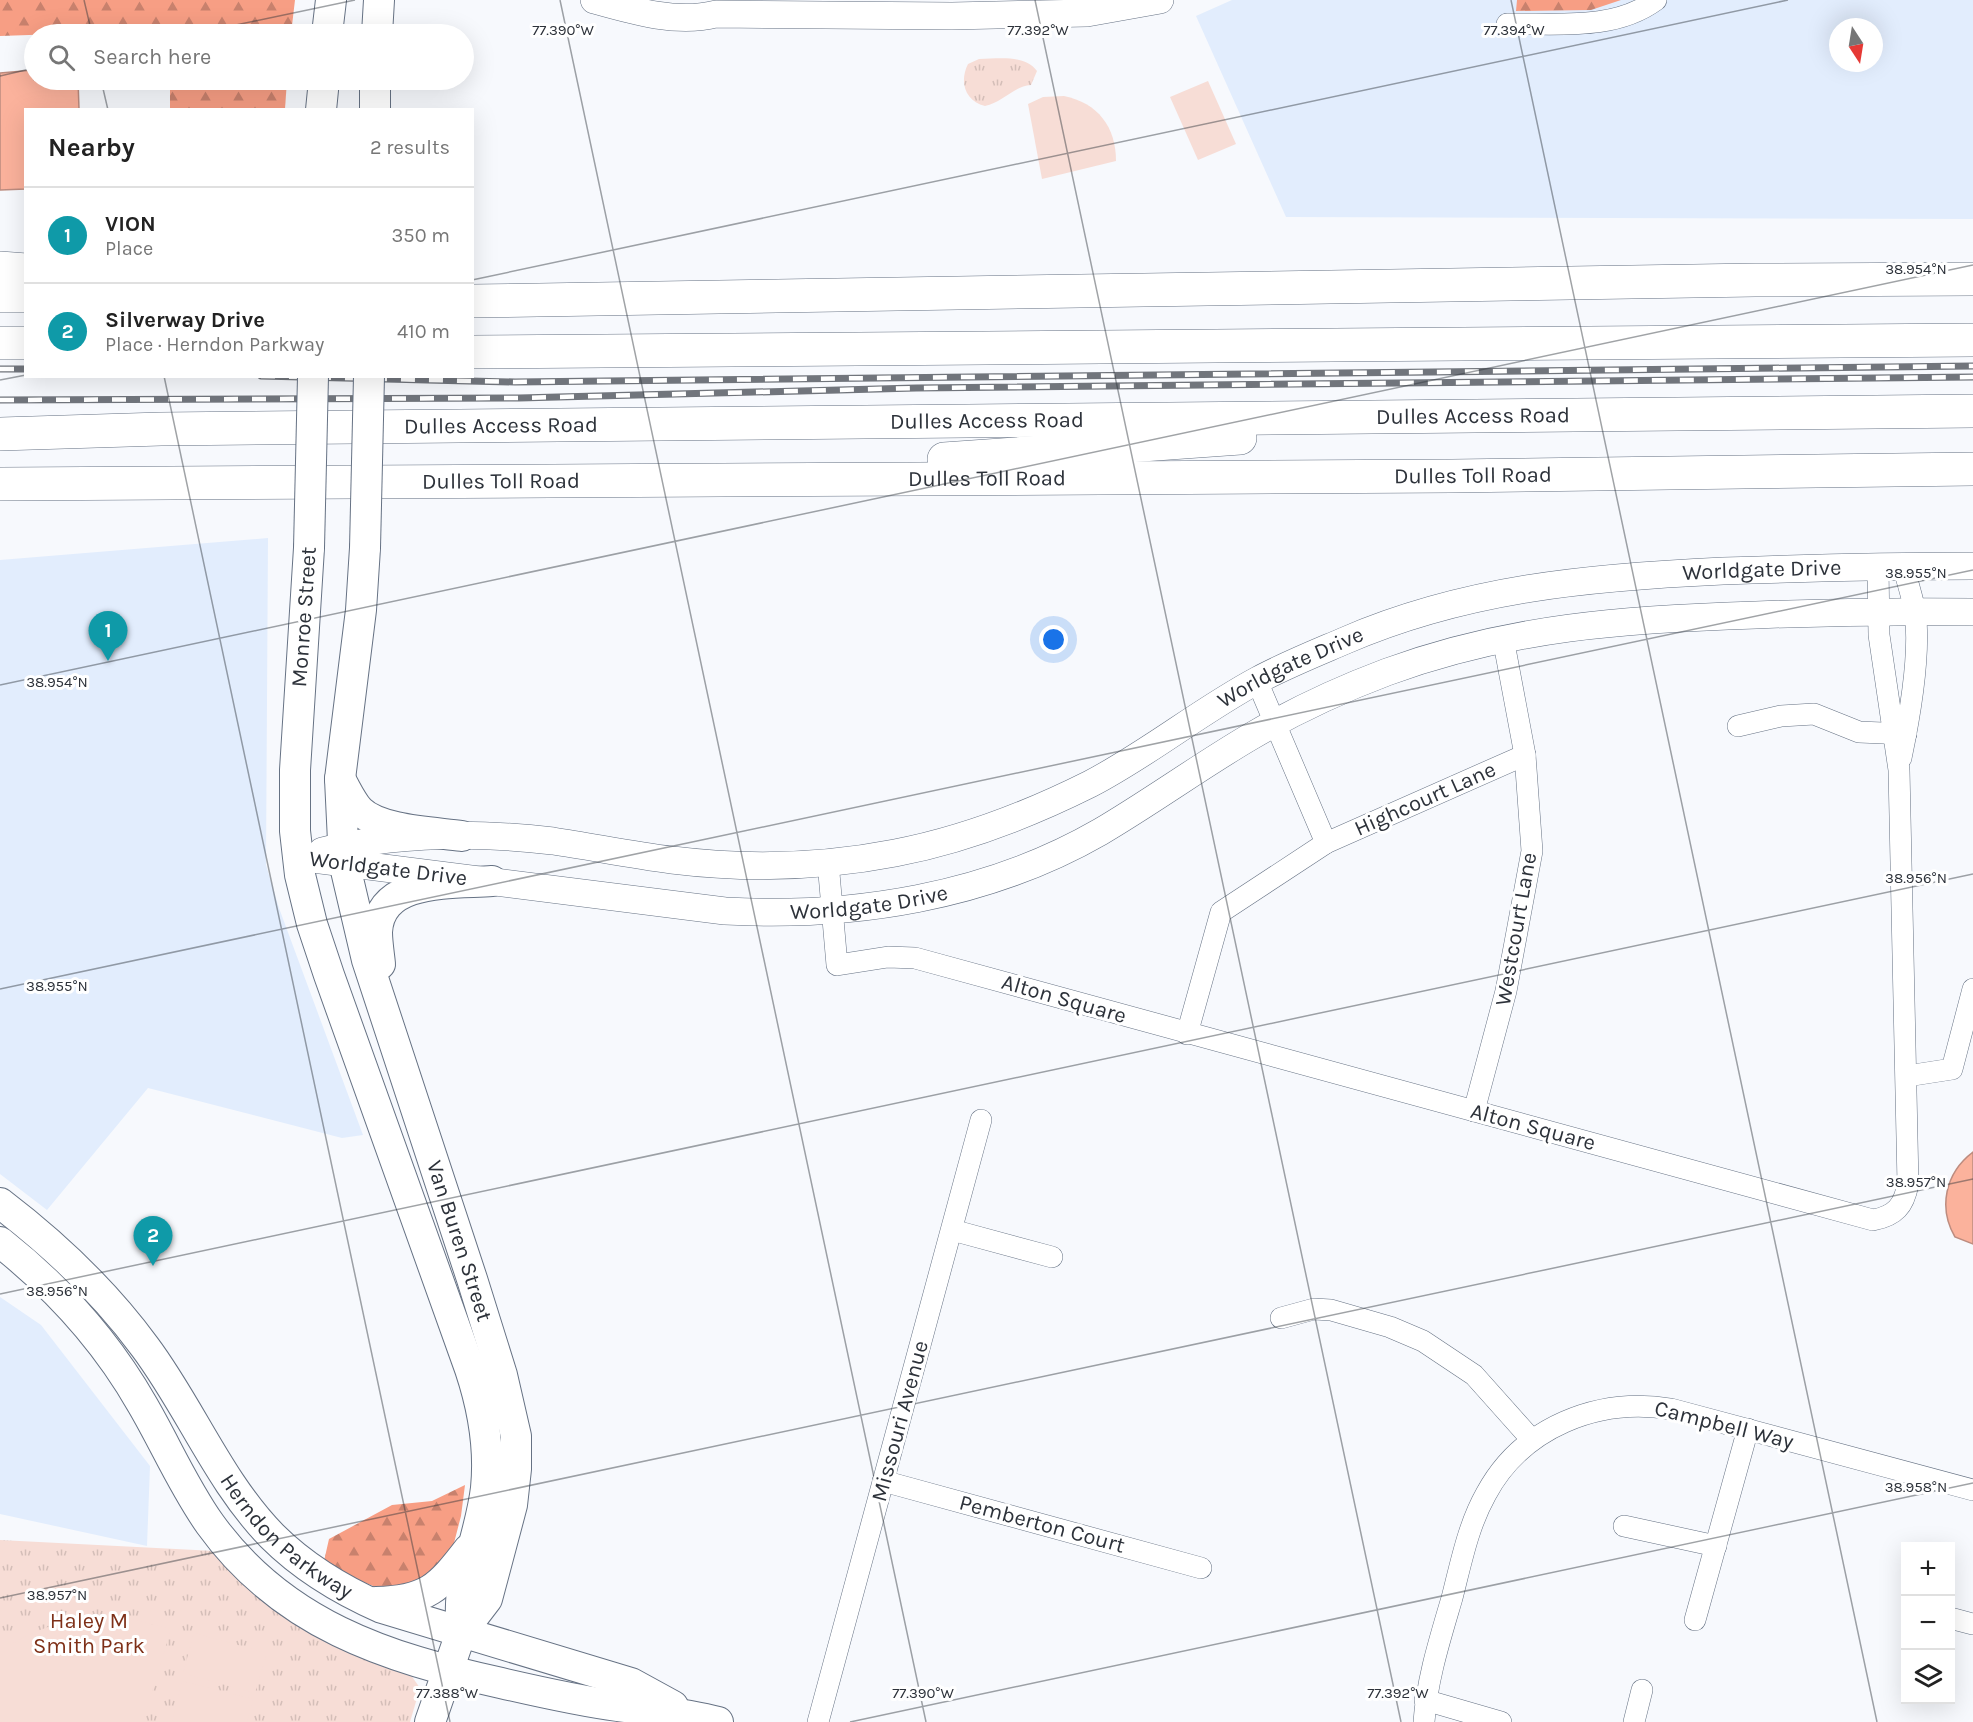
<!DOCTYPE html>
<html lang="en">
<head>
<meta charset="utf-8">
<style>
	body { margin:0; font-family:Karla,sans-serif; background:#f6f6f6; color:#222 }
	.controls { position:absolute; right:18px; bottom:18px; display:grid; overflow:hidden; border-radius:0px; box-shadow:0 6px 24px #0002 }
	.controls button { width:54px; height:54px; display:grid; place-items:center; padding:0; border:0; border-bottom:2px solid #e0e0e0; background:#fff; color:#222; font:30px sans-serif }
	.compass { position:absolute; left:1829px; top:18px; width:54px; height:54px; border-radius:50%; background:#fff; box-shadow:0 6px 24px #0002; rotate:168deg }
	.you { position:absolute; left:1054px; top:640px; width:21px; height:21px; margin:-15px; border:4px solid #fff; border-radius:50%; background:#1a73e8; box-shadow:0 0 0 9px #1a73e833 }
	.badge { display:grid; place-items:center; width:39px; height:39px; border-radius:50%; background:#db2777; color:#fff; font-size:20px; font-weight:700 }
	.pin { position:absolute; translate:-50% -50px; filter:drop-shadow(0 2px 3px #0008) }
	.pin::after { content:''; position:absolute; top:32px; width:21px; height:18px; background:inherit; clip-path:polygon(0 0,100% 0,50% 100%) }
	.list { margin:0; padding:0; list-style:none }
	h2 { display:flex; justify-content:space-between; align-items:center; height:78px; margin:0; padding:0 24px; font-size:26px }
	h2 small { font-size:20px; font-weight:400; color:#767676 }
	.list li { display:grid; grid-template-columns:39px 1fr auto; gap:18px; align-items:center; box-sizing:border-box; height:96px; padding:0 24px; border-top:2px solid #e0e0e0 }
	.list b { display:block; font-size:22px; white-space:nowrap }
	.list p { margin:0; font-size:20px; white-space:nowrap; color:#767676 }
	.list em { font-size:20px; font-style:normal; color:#767676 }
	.icon { flex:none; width:33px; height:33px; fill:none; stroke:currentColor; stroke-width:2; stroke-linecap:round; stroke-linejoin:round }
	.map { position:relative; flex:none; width:1973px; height:1722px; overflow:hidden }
	.search { position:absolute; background:#fff; box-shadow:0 6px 24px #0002; left:24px; top:24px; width:450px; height:66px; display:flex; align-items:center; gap:15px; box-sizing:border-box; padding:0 21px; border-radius:33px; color:#767676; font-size:22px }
	.panel { position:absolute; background:#fff; box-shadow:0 6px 24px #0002; left:24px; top:108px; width:450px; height:270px; border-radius:0px }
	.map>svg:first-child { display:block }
	.built { fill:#e2edfd; fill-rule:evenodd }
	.grass { fill:url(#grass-tufts) }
	.forest { fill:url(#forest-firs) }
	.garden { fill:#f7ddd6 }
	.water { fill:#fbb29c; stroke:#bd8c7f; stroke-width:1.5 }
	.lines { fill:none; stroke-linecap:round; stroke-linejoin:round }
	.minor-casing { stroke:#667284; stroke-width:22 }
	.tertiary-casing { stroke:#667284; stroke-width:28 }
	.secondary-casing { stroke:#667284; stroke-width:32 }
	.motorway-casing { stroke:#667284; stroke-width:34 }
	.minor { stroke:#fff; stroke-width:21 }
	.tertiary { stroke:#fff; stroke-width:27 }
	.secondary { stroke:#fff; stroke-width:30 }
	.motorway { stroke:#fff; stroke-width:33 }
	.rail-casing { stroke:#71757c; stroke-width:7 }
	.rail { stroke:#fff; stroke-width:4.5; stroke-dasharray:14; stroke-linecap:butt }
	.secondary-bridge-casing { stroke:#667284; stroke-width:32; stroke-linecap:butt }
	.secondary-bridge { stroke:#fff; stroke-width:30 }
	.ticks { fill:none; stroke:#2d323a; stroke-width:1.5; stroke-opacity:0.45 }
	.labels { text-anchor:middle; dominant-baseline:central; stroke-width:6; stroke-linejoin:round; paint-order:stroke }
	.street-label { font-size:22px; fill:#2d323a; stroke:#fff }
	.park-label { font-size:22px; fill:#7e3018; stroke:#fff }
	.ticks-label { font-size:15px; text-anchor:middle; fill:#2d323a; stroke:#fff; stroke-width:6; stroke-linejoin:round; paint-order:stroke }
</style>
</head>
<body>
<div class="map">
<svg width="1973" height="1722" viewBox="0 0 1973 1722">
	<defs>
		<pattern id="grass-tufts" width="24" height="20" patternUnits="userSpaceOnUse" patternTransform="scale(1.5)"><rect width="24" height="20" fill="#f7ddd6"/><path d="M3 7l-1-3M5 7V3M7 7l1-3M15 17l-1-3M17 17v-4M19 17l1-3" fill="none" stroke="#d4beb8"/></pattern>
		<pattern id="forest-firs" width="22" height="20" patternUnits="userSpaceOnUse" patternTransform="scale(1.5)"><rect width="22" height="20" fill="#f79e84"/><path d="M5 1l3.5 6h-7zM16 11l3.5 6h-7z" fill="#c8816d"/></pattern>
	</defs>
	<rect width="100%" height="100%" fill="#f7f9fd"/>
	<g class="built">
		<path d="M1232 0H1973V219L1286 217 1196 16ZM1838 27H1874V63H1838Z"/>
		<path d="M268 538 266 865 279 908 363 1135 342 1138 148 1088 47 1210 0 1174V560Z"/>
		<path d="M0 1297 41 1325 150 1466 147 1546 0 1514Z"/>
	</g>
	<g class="grass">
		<path d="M979 59C998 59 1024 54 1037 71L1031 85C1014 86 1002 103 985 106 965 101 959 82 968 64Z"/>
		<path d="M0 1540 215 1551 408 1671 420 1688 410 1722H0Z"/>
	</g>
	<g class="forest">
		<path d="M0 0H295L291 34H152L146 31 0 36Z"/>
		<path d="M1517 0H1621L1591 10 1516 11Z"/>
		<path d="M170 80H287L285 109H170Z"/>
		<path d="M465 1485 461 1516 448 1566 390 1593 361 1581 324 1561 329 1539 392 1505 432 1501Z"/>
	</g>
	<g class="garden">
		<path d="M1208 81 1236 144 1198 160 1170 97Z"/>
		<path d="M1064 96C1098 103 1116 127 1116 161L1042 179 1028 104 1043 97Z"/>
		<path d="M92 1617 131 1619 171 1629 143 1722H0V1653C26 1631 59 1622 92 1617Z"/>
		<path d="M194 1633 267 1653 255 1693 183 1673Z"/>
		<path d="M182 1681 253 1699 247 1722H172Z"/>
	</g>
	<g class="water">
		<path d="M34 70V80H78L79 109 26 110 25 189 0 190V73Z"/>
		<path d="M1973 1152V1244L1955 1237C1938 1208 1945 1173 1973 1152Z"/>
	</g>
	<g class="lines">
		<g class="minor-casing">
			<g id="minor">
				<path d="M1507 24C1558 23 1614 31 1656 0"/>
				<path d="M1257 681 1326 843"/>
				<path d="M1738 726 1781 716 1814 714 1859 732 1906 734"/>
				<path d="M1901 758C1910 715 1921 654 1915 611 1912 596 1907 580 1903 566"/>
				<path d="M828 862 837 965 888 957 915 958 1873 1220C1895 1216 1904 1206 1908 1184L1899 770 1879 635 1878 566"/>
				<path d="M1187 1034 1221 912 1326 843 1525 755"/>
				<path d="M1907 1076 1952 1069 1973 989"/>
				<path d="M1474 1111 1506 991 1532 851 1525 755 1503 638"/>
				<path d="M952 1230 1052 1257"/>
				<path d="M1281 1318 1314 1309 1331 1310 1390 1327 1423 1341 1474 1375 1532 1440"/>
				<path d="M883 1481 1201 1568"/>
				<path d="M1624 1526 1716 1546"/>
				<path d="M1950 1618 1973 1624"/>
				<path d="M1695 1620 1748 1429"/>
				<path d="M1425 1700 1501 1722"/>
				<path d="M818 1722 981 1120"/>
				<path d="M1424 1722C1427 1679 1440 1639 1452 1598 1461 1563 1468 1526 1486 1494 1522 1427 1598 1397 1671 1409L1973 1490"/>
				<path d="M1634 1722 1642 1690"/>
			</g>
		</g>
		<g class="tertiary-casing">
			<g id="tertiary">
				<path d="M594 0C633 11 677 24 716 14L952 16 1087 13 1160 0"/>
				<path id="s1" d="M322 851C396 833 477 832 553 841 593 847 632 855 672 860 745 869 823 867 895 853 963 840 1028 815 1090 784 1148 754 1200 711 1258 680 1286 665 1316 653 1344 641 1466 588 1592 577 1723 571 1807 568 1890 566 1973 566"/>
				<path id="s2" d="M297 857 725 911C853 918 987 897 1100 832 1151 802 1199 767 1250 737 1294 711 1339 690 1387 672 1510 627 1626 619 1756 615 1828 612 1900 611 1973 612"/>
			</g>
		</g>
		<g class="secondary-casing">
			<g id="secondary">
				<path d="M327 34 331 0"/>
				<path d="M377 34 379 0"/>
				<path d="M321 110 324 80"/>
				<path d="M375 110V80"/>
				<path d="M309 548 295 770V831L300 875 312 924 329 975 470 1369C483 1408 490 1447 486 1488 482 1523 469 1556 462 1592 460 1605 461 1620 461 1633"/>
				<path id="s3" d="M365 548 361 610 340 779 344 862 367 960 472 1279 502 1375 516 1436V1469L512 1505 487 1599 461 1633 430 1722"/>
				<path d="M340 779C346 789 351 801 359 810 380 831 434 832 462 836"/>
				<path d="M380 964C379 954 377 942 377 932 380 877 454 884 492 881"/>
				<path id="s4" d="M0 1203C55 1245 104 1291 145 1347 190 1407 219 1482 272 1536 303 1567 341 1590 382 1608L631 1683 673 1706"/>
				<path d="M0 1242C57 1287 106 1341 142 1404 165 1443 183 1486 210 1524 282 1624 386 1658 501 1683 540 1692 579 1701 618 1706 652 1711 685 1713 718 1722"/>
				<path d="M376 1602C427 1601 439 1588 469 1549"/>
			</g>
		</g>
		<g class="motorway-casing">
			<g id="motorway">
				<path d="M0 268 26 270"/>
				<path d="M0 296H26"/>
				<path d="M472 301 1755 280 1973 279"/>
				<path d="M0 343H26"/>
				<path d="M472 352 1973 340"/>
				<path id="s5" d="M0 434 161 429 1973 411"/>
				<path d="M944 459 1240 438"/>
				<path id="s6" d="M0 484 1452 476 1973 469"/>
			</g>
		</g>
		<use href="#minor" class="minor"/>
		<use href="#tertiary" class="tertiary"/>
		<use href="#secondary" class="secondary"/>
		<use href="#motorway" class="motorway"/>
		<g class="rail-casing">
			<g id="rail">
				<path d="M0 369H26"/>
				<path d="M261 376 515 382 1973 366"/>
				<path d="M0 400 519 398 916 388 1973 377"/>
			</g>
		</g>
		<use href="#rail" class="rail"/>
		<g class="secondary-bridge-casing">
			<g id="secondary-bridge">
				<path d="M309 548 313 376"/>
				<path d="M365 548 369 376"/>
			</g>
		</g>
		<use href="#secondary-bridge" class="secondary-bridge"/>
	</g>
	<path class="ticks" d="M84 0 92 34M560 0 926 1722M1035 0 1401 1722M1511 0 1877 1722M193 34 355 0M0 76 34 68M101 80 108 110M472 280 1788 0M164 376 450 1722M0 380 26 375M0 685 1973 265M0 989 1973 570M0 1294 1973 874M0 1598 1973 1179M850 1722 1973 1483"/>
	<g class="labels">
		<g class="street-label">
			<text stroke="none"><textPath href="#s5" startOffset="1473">Dulles Access Road</textPath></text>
			<text stroke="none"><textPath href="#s5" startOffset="987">Dulles Access Road</textPath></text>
			<text stroke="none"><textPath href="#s5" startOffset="501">Dulles Access Road</textPath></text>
			<text stroke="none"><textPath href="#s6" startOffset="1473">Dulles Toll Road</textPath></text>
			<text stroke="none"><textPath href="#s6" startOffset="987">Dulles Toll Road</textPath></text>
			<text stroke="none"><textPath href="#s6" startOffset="501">Dulles Toll Road</textPath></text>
			<text stroke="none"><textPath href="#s1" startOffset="1503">Worldgate Drive</textPath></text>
			<text transform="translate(304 617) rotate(-86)">Monroe Street</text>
			<text stroke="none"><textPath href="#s1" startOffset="1017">Worldgate Drive</textPath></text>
			<text transform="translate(1425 799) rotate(-24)">Highcourt Lane</text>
			<text stroke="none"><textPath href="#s2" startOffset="92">Worldgate Drive</textPath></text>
			<text stroke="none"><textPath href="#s2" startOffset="576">Worldgate Drive</textPath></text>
			<text transform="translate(1516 929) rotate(-80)">Westcourt Lane</text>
			<text transform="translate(1064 999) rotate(16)">Alton Square</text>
			<text transform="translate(1533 1127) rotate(15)">Alton Square</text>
			<text stroke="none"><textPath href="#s3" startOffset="712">Van Buren Street</textPath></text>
			<text transform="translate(900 1421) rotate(-75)">Missouri Avenue</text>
			<text transform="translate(1724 1425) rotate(14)">Campbell Way</text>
			<text transform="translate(1042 1524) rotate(15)">Pemberton Court</text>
			<text stroke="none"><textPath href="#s4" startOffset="444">Herndon Parkway</textPath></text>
		</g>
		<g class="park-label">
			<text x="89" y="1621">Haley M<tspan x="89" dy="25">Smith Park</tspan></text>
		</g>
	</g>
	<g class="ticks-label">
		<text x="563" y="35">77.390°W</text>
		<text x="1038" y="35">77.392°W</text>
		<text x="1514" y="35">77.394°W</text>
		<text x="1916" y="274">38.954°N</text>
		<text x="1916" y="578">38.955°N</text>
		<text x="57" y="687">38.954°N</text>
		<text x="1916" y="883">38.956°N</text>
		<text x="57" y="991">38.955°N</text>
		<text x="1916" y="1187">38.957°N</text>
		<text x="57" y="1296">38.956°N</text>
		<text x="1916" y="1492">38.958°N</text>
		<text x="57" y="1600">38.957°N</text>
		<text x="447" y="1698">77.388°W</text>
		<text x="923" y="1698">77.390°W</text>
		<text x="1398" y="1698">77.392°W</text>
	</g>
</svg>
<div class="controls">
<button>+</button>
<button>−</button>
<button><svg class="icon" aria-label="layers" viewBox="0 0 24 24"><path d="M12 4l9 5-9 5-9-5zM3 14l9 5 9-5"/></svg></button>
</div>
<svg class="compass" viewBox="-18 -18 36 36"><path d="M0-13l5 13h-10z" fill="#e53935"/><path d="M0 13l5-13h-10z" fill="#767676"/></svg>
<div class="you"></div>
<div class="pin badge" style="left:108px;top:661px;background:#0f9aa8">1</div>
<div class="pin badge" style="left:153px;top:1266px;background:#0f9aa8">2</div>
<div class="search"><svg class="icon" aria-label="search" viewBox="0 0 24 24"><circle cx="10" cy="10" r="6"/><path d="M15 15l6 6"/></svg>Search here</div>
<section class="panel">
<h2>Nearby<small>2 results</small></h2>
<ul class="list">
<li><span class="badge" style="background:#0f9aa8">1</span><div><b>VION</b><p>Place</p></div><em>350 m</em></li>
<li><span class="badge" style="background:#0f9aa8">2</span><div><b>Silverway Drive</b><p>Place · Herndon Parkway</p></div><em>410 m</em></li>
</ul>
</section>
</div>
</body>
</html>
